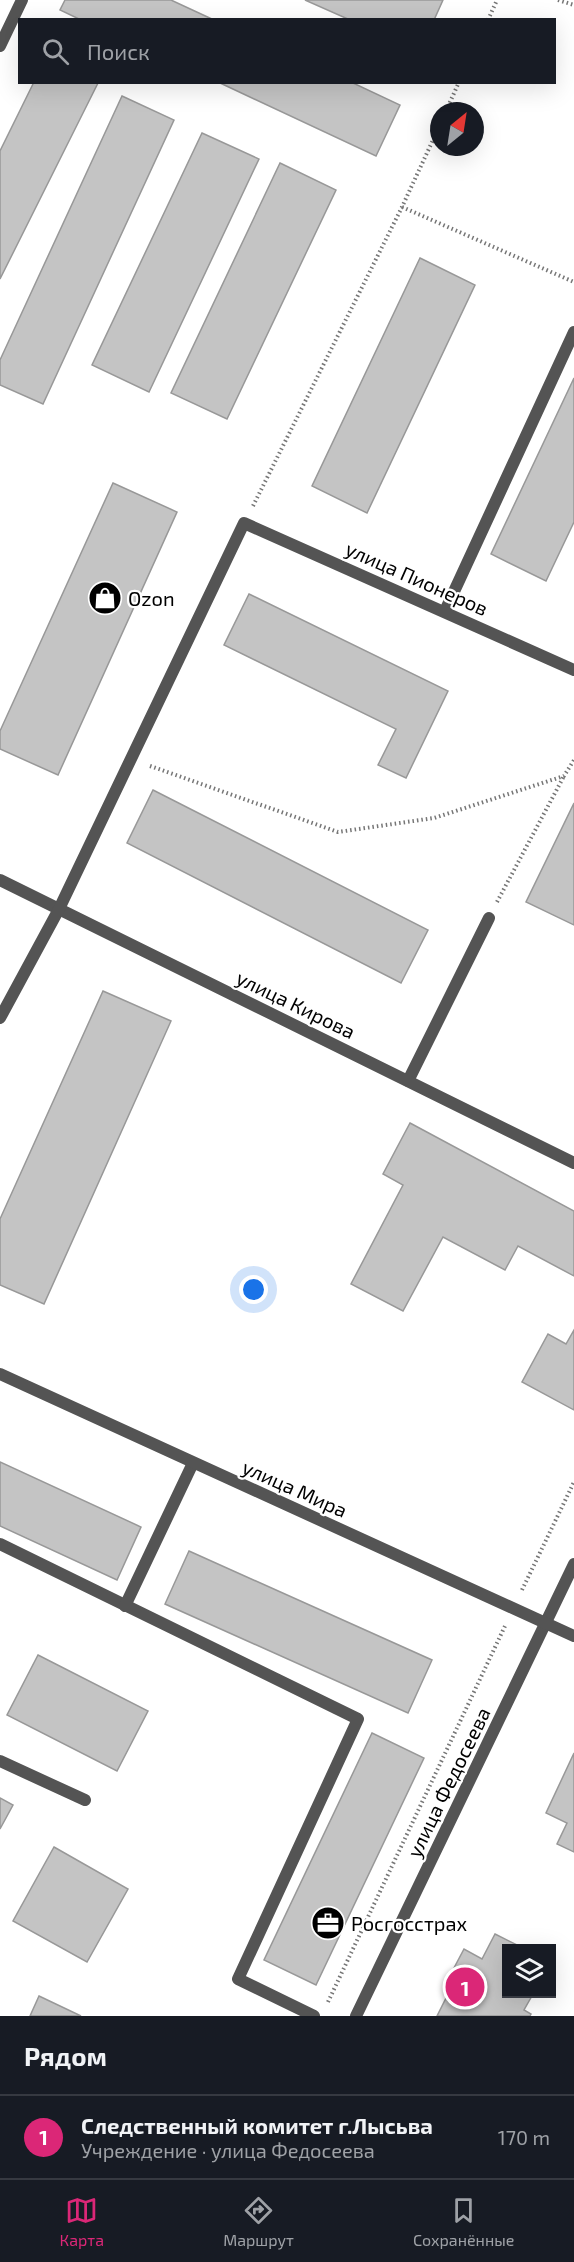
<!DOCTYPE html>
<html lang="ru">
<head>
<meta charset="utf-8">
<style>
	body { margin:0; font-family:"Exo 2",sans-serif; background:#242831; color:#f1f3f6 }
	.controls { position:absolute; right:18px; bottom:18px; display:grid; overflow:hidden; border-radius:0px; box-shadow:0 6px 24px #0002 }
	.controls button { width:54px; height:54px; display:grid; place-items:center; padding:0; border:0; border-bottom:2px solid #363941; background:#171b24; color:#f1f3f6; font:30px sans-serif }
	.compass { position:absolute; left:430px; top:102px; width:54px; height:54px; border-radius:50%; background:#171b24; box-shadow:0 6px 24px #0002; rotate:30deg }
	.you { position:absolute; left:254px; top:1290px; width:21px; height:21px; margin:-15px; border:4px solid #fff; border-radius:50%; background:#1a73e8; box-shadow:0 0 0 9px #1a73e833 }
	.badge { display:grid; place-items:center; width:39px; height:39px; border-radius:50%; background:#db2777; color:#fff; font-size:20px; font-weight:700 }
	.pin { position:absolute; translate:-50% -50%; border:3px solid #fff; box-shadow:0 2px 6px #0006 }
	.list { margin:0; padding:0; list-style:none }
	h2 { display:flex; justify-content:space-between; align-items:center; height:78px; margin:0; padding:0 24px; font-size:26px }
	h2 small { font-size:20px; font-weight:400; color:#9ea1a6 }
	.list li { display:grid; grid-template-columns:39px 1fr auto; gap:18px; align-items:center; box-sizing:border-box; height:84px; padding:0 24px; border-top:2px solid #363941 }
	.list b { display:block; font-size:22px; white-space:nowrap }
	.list p { margin:0; font-size:20px; white-space:nowrap; color:#9ea1a6 }
	.list em { font-size:20px; font-style:normal; color:#9ea1a6 }
	.icon { flex:none; width:33px; height:33px; fill:none; stroke:currentColor; stroke-width:2; stroke-linecap:round; stroke-linejoin:round }
	.map { position:relative; flex:none; width:574px; height:2016px; overflow:hidden }
	.search { position:absolute; background:#171b24; box-shadow:0 6px 24px #0002; left:18px; right:18px; top:18px; height:66px; display:flex; align-items:center; gap:15px; box-sizing:border-box; padding:0 21px; border-radius:0px; color:#9ea1a6; font-size:22px }
	.sheet { height:162px; background:#171b24 }
	nav { display:flex; justify-content:space-around; align-items:center; box-sizing:border-box; height:84px; border-top:2px solid #363941; background:#171b24; font-size:16px; color:#9ea1a6 }
	nav a { display:grid; justify-items:center; gap:3px }
	nav .on { color:#db2777 }
	.map>svg:first-child { display:block }
	.building { fill:#c4c4c4; stroke:#989898; stroke-width:1.5 }
	.lines { fill:none; stroke-linecap:round; stroke-linejoin:round }
	.path { stroke:#767676; stroke-width:4; stroke-dasharray:1.5 3; stroke-linecap:butt }
	.service { stroke:#545454; stroke-width:12 }
	.minor { stroke:#545454; stroke-width:12 }
	.tertiary { stroke:#545454; stroke-width:12 }
	.labels { text-anchor:middle; dominant-baseline:central; stroke-width:4.5; stroke-linejoin:round; paint-order:stroke }
	.street-label { font-size:20px; fill:#000; stroke:#fff }
	.poi-label { font-size:20px; fill:#000; stroke:#fff; text-anchor:start }
</style>
</head>
<body>
<div class="map">
<svg width="574" height="2016" viewBox="0 0 574 2016">
	<rect width="100%" height="100%" fill="#fff"/>
	<g class="building">
		<path d="M65 0H171L214 20H81L60 10Z"/>
		<path d="M305 0H443L434 20H350Z"/>
		<path d="M34 82 98 83 0 279V151Z"/>
		<path d="M218 82H351L400 105 376 156Z"/>
		<path d="M122 96 174 120 43 404 0 385V360Z"/>
		<path d="M202 133 259 159 149 392 92 365Z"/>
		<path d="M280 163 336 190 227 419 171 393Z"/>
		<path d="M420 258 475 285 367 513 312 486Z"/>
		<path d="M574 378V522L546 581 491 554Z"/>
		<path d="M113 483 177 512 58 775 0 749V731Z"/>
		<path d="M249 594 448 691 406 778 378 765 396 729 224 645Z"/>
		<path d="M153 790 428 930 401 983 127 843Z"/>
		<path d="M574 803V925L526 902Z"/>
		<path d="M103 991 171 1021 44 1304 0 1285V1219Z"/>
		<path d="M410 1123 574 1211V1276L518 1246 505 1270 443 1237 403 1311 351 1284 403 1185 383 1174Z"/>
		<path d="M574 1330V1410L522 1382 548 1334 566 1344Z"/>
		<path d="M0 1462 141 1527 117 1580 0 1526Z"/>
		<path d="M189 1551 432 1660 408 1713 165 1604Z"/>
		<path d="M38 1655 148 1711 117 1771 7 1715Z"/>
		<path d="M372 1733 424 1758 316 1985 264 1960Z"/>
		<path d="M574 1753V1852L557 1844 567 1823 546 1813Z"/>
		<path d="M0 1798 13 1805 0 1829Z"/>
		<path d="M54 1847 128 1889 87 1962 13 1921Z"/>
		<path d="M495 1934 523 1948H506V1994H533L524 2010 531 2014 530 2016H437L451 1988 445 1985 464 1949 482 1959Z"/>
		<path d="M39 1996 81 2016H30Z"/>
	</g>
	<g class="lines">
		<g class="path">
			<path d="M558 0 574 5"/>
			<path d="M488 20 497 0"/>
			<path d="M446 111 459 82"/>
			<path d="M402 207 574 282"/>
			<path d="M253 506 402 207 439 127"/>
			<path d="M150 766 338 832 434 818 564 776 574 760"/>
			<path d="M497 902 564 776"/>
			<path d="M522 1590 574 1482"/>
			<path d="M328 2002 505 1626"/>
		</g>
		<g class="service">
			<path d="M0 46 22 0"/>
			<path d="M445 611 574 332"/>
			<path d="M408 1081 489 918"/>
			<path d="M0 1544 358 1719 238 1979 314 2016"/>
			<path d="M125 1606 193 1463"/>
		</g>
		<g class="minor">
			<path d="M0 880 574 1163"/>
			<path d="M0 1018 59 909 244 523 574 670"/>
			<path d="M0 1761 85 1800"/>
			<path d="M356 2016 574 1564"/>
		</g>
		<path class="tertiary" d="M0 1374 574 1636"/>
	</g>
	<defs>
		<g id="shop-disc" transform="scale(1.725)"><circle r="9.5" fill="#000" stroke="#fff"/><path d="M-5-2.5h2.3a2.7 3.5 0 0 1 5.4 0H5L5.5 6h-11ZM-1.5-2.5h3a1.5 2.3 0 0 0-3 0Z" fill="#fff"/></g>
		<g id="office-disc" transform="scale(1.725)"><circle r="9.5" fill="#000" stroke="#fff"/><path d="M-6-3h4V-5.5h4V-3h4V5H-6ZM-1-4.5V-3h2v-1.5ZM-6 0V1H6V0Z" fill="#fff"/></g>
	</defs>
	<g fill-rule="evenodd">
		<use href="#shop-disc" x="105" y="598"/>
		<use href="#office-disc" x="328" y="1923"/>
	</g>
	<g class="labels">
		<g class="street-label">
			<text transform="translate(417 578) rotate(24)">улица Пионеров</text>
			<text transform="translate(296 1004) rotate(26)">улица Кирова</text>
			<text transform="translate(295 1488) rotate(24)">улица Мира</text>
			<text transform="translate(448 1782) rotate(-64)">улица Федосеева</text>
		</g>
		<g class="poi-label">
			<text x="128" y="598">Ozon</text>
			<text x="351" y="1923">Росгосстрах</text>
		</g>
	</g>
</svg>
<div class="controls">
<button><svg class="icon" aria-label="layers" viewBox="0 0 24 24"><path d="M12 4l9 5-9 5-9-5zM3 14l9 5 9-5"/></svg></button>
</div>
<svg class="compass" viewBox="-18 -18 36 36"><path d="M0-13l5 13h-10z" fill="#e53935"/><path d="M0 13l5-13h-10z" fill="#9ea1a6"/></svg>
<div class="you"></div>
<div class="pin badge" style="left:465px;top:1987px">1</div>
<div class="search"><svg class="icon" aria-label="search" viewBox="0 0 24 24"><circle cx="10" cy="10" r="6"/><path d="M15 15l6 6"/></svg>Поиск</div>
</div>
<section class="sheet">
<h2>Рядом<small></small></h2>
<ul class="list">
<li><span class="badge">1</span><div><b>Следственный комитет г.Лысьва</b><p>Учреждение · улица Федосеева</p></div><em>170 m</em></li>
</ul>
</section>
<nav>
<a class="on"><svg class="icon" aria-label="map" viewBox="0 0 24 24"><path d="M3 6l6-2 6 2 6-2v14l-6 2-6-2-6 2zM9 4v14M15 6v14"/></svg>Карта</a>
<a><svg class="icon" aria-label="directions" viewBox="0 0 24 24"><path d="M12 3l9 9-9 9-9-9zM9 14v-3h6M13 9l2 2-2 2"/></svg>Маршрут</a>
<a><svg class="icon" aria-label="saved" viewBox="0 0 24 24"><path d="M7 4h10v16l-5-4-5 4z"/></svg>Сохранённые</a>
</nav>
</body>
</html>
